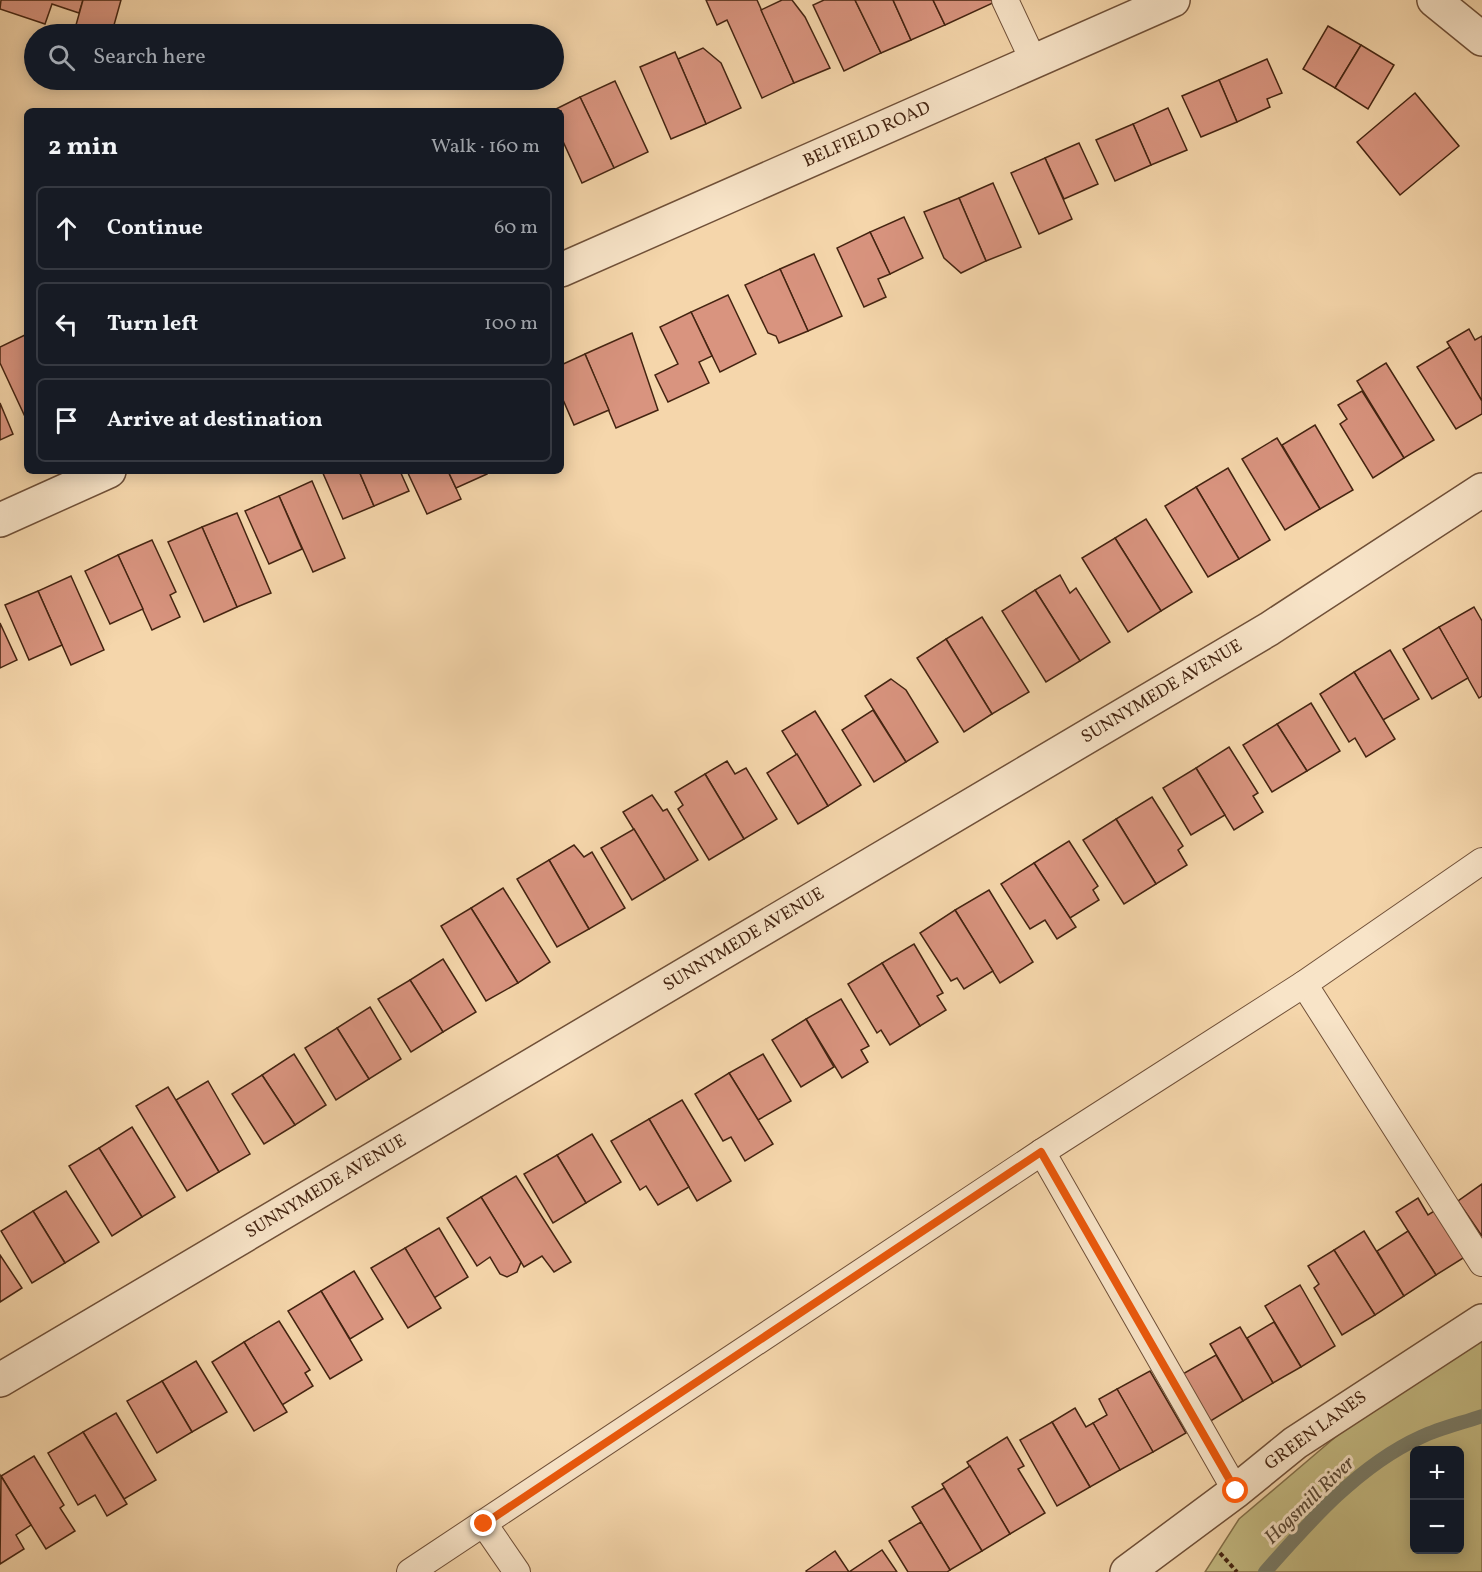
<!DOCTYPE html>
<html lang="en">
<head>
<meta charset="utf-8">
<style>
	body { margin:0; font-family:Vollkorn,serif; background:#20242c; color:#f1f3f6 }
	.controls { position:absolute; right:18px; bottom:18px; display:grid; overflow:hidden; border-radius:9px; box-shadow:0 3px 15px #0003 }
	.controls button { width:54px; height:54px; display:grid; place-items:center; padding:0; border:0; border-bottom:2px solid #363941; background:#171b24; color:#f1f3f6; font:30px sans-serif }
	.stop { position:absolute; width:18px; height:18px; margin:-14px; border:4px solid #ea580c; border-radius:50%; background:#fff }
	.stop.end { background:#ea580c; border-color:#fff; box-shadow:0 2px 6px #0008 }
	.list { margin:0; padding:0; list-style:none }
	h2 { display:flex; justify-content:space-between; align-items:center; height:78px; margin:0; padding:0 24px; font-size:26px }
	h2 small { font-size:20px; font-weight:400; color:#9ea1a6 }
	.list li { display:grid; grid-template-columns:39px 1fr auto; gap:18px; align-items:center; box-sizing:border-box; height:84px; margin:0 12px 12px; padding:0 12px; border:2px solid #363941; border-radius:9px }
	.list b { display:block; font-size:22px; white-space:nowrap }
	.list em { font-size:20px; font-style:normal; color:#9ea1a6 }
	.icon { flex:none; width:33px; height:33px; fill:none; stroke:currentColor; stroke-width:2; stroke-linecap:round; stroke-linejoin:round }
	.map { position:relative; flex:none; width:1482px; height:1572px; overflow:hidden }
	.search { position:absolute; background:#171b24; box-shadow:0 3px 15px #0003; left:24px; top:24px; width:540px; height:66px; display:flex; align-items:center; gap:15px; box-sizing:border-box; padding:0 21px; border-radius:33px; color:#9ea1a6; font-size:22px }
	.panel { position:absolute; background:#171b24; box-shadow:0 3px 15px #0003; left:24px; top:108px; width:540px; height:366px; border-radius:9px }
	.map>svg:first-child { display:block }
	.green { fill:#c4bb83; stroke:#84704a; stroke-width:1.5; fill-rule:evenodd }
	.lines { fill:none; stroke-linecap:round; stroke-linejoin:round }
	.stream { stroke:#797d6a; stroke-width:14 }
	.building { fill:#d9947f; stroke:#442411; stroke-width:1.5 }
	.lane-casing { stroke:#705038; stroke-width:28 }
	.street-casing { stroke:#705038; stroke-width:36 }
	.path { stroke:#442411; stroke-width:4; stroke-dasharray:4.5 3; stroke-linecap:butt }
	.lane { stroke:#f8e4c8; stroke-width:26 }
	.street { stroke:#f8e4c8; stroke-width:33 }
	.route { stroke:#ea580c; stroke-width:8 }
	.labels { text-anchor:middle; dominant-baseline:central; stroke-width:6; stroke-linejoin:round; paint-order:stroke }
	.street-label { font-size:18px; fill:#442411; stroke:#f8e4c8 }
	.water-label { font-size:20px; font-style:italic; fill:#5a4936; stroke:#f8e4c8 }
</style>
</head>
<body>
<div class="map">
<svg width="1482" height="1572" viewBox="0 0 1482 1572">
	<rect width="100%" height="100%" fill="#f5d6ab"/>
	<filter id="stains"><feTurbulence type="fractalNoise" baseFrequency=".00333" numOctaves="4"/><feColorMatrix values="0 0 0 0 .2 0 0 0 0 .09 0 0 0 0 .02 0 0 0 .5 -.17"/></filter>
	<radialGradient id="worn" r=".72"><stop offset=".6" stop-color="#630" stop-opacity="0"/><stop offset="1" stop-color="#630" stop-opacity=".3"/></radialGradient>
	<path class="green" d="M1482 1339V1572H1205L1239 1519 1339 1434ZM1414 1450H1460V1550H1414Z"/>
	<g class="lines">
		<path class="stream" d="M1265 1572C1309 1522 1359 1465 1421 1437 1440 1428 1462 1423 1482 1416"/>
	</g>
	<g class="building">
		<path d="M1 0H83L79 13 52 4 45 24 0 9Z"/>
		<path d="M83 0H121L114 25 117 26 114 34 76 25Z"/>
		<path d="M706 0H757L794 83 762 98 727 20 717 25Z"/>
		<path d="M782 0H792L805 17 830 68 794 83 761 10Z"/>
		<path d="M824 0H855L881 53 844 71 813 5Z"/>
		<path d="M855 0H893L911 40 881 53Z"/>
		<path d="M893 0H933L945 25 911 40Z"/>
		<path d="M933 0H994L995 2 945 25Z"/>
		<path d="M1328 26 1361 45 1335 88 1303 69Z"/>
		<path d="M1361 45 1394 65 1368 109 1335 88Z"/>
		<path d="M703 48 721 63 741 108 706 124 678 59Z"/>
		<path d="M675 52 706 124 671 139 640 67Z"/>
		<path d="M1267 59 1282 93 1267 99 1270 107 1237 122 1219 80Z"/>
		<path d="M1219 80 1237 122 1201 137 1182 96Z"/>
		<path d="M615 81 648 152 614 168 580 97Z"/>
		<path d="M1415 93 1459 146 1400 195 1357 142Z"/>
		<path d="M580 97 614 168 582 183 561 137V111H552Z"/>
		<path d="M1168 108 1187 150 1151 165 1133 124Z"/>
		<path d="M1133 124 1151 165 1115 181 1096 140Z"/>
		<path d="M1079 143 1098 184 1064 199 1045 158Z"/>
		<path d="M1045 158 1072 219 1039 234 1011 173Z"/>
		<path d="M993 183 1021 247 986 261 959 198Z"/>
		<path d="M959 198 986 261 961 273 944 258 924 212Z"/>
		<path d="M904 217 923 258 890 274 870 232Z"/>
		<path d="M870 232 890 274 878 279 886 297 864 307 837 248Z"/>
		<path d="M814 254 842 316 808 331 780 269Z"/>
		<path d="M780 269 808 331 779 343 776 336 768 333 745 285Z"/>
		<path d="M728 295 756 354 720 372 691 312Z"/>
		<path d="M691 312 712 356 699 362 709 383 668 402 655 375 678 364 660 327Z"/>
		<path d="M1469 329 1475 340 1482 336V401L1447 342Z"/>
		<path d="M632 333 658 410 616 428 585 354Z"/>
		<path d="M27 334V421L0 363V347Z"/>
		<path d="M1450 347 1482 401V414L1456 429 1417 367Z"/>
		<path d="M585 354 609 410 574 425 561 395V365Z"/>
		<path d="M1386 363 1434 440 1404 458 1357 381Z"/>
		<path d="M1362 391 1404 458 1373 478 1340 424 1347 419 1338 405Z"/>
		<path d="M0 403 13 434 0 440Z"/>
		<path d="M1315 425 1353 490 1320 509 1282 445Z"/>
		<path d="M1277 438 1320 509 1285 530 1242 459Z"/>
		<path d="M1228 468 1270 540 1239 559 1196 487Z"/>
		<path d="M322 471H359L374 506 343 519Z"/>
		<path d="M359 471H400L409 491 374 506Z"/>
		<path d="M407 471H448L461 499 427 514Z"/>
		<path d="M448 471H486L487 474 456 488Z"/>
		<path d="M312 481 345 558 313 572 279 496Z"/>
		<path d="M1196 487 1239 559 1208 577 1165 506Z"/>
		<path d="M279 496 302 549 269 564 245 511Z"/>
		<path d="M237 513 271 593 237 607 202 527Z"/>
		<path d="M1146 519 1192 592 1161 611 1115 538Z"/>
		<path d="M202 527 237 607 204 622 168 542Z"/>
		<path d="M1115 538 1161 611 1128 632 1082 558Z"/>
		<path d="M152 540 176 592 170 595 180 617 152 630 118 555Z"/>
		<path d="M118 555 143 609 110 624 85 571Z"/>
		<path d="M1060 575 1070 593 1076 588 1110 642 1080 661 1035 590Z"/>
		<path d="M71 576 104 650 71 665 38 591Z"/>
		<path d="M1035 590 1080 661 1046 682 1002 611Z"/>
		<path d="M38 591 62 645 29 660 5 605Z"/>
		<path d="M1474 607 1482 621V696L1479 698 1439 627Z"/>
		<path d="M982 617 1029 692 992 714 946 639Z"/>
		<path d="M0 623 17 660 0 668Z"/>
		<path d="M1439 627 1468 678 1432 699 1403 649Z"/>
		<path d="M946 639 992 714 964 732 917 658Z"/>
		<path d="M1390 650 1419 699 1383 720 1354 672Z"/>
		<path d="M1354 672 1395 739 1366 757 1355 738 1349 742 1320 694Z"/>
		<path d="M891 679 906 690 938 742 906 762 865 696Z"/>
		<path d="M1311 703 1340 751 1307 771 1277 724Z"/>
		<path d="M873 710 906 762 874 782 842 730Z"/>
		<path d="M815 711 861 785 828 806 782 731Z"/>
		<path d="M1277 724 1307 771 1272 792 1243 745Z"/>
		<path d="M1229 747 1258 793 1253 796 1263 812 1234 830 1196 768Z"/>
		<path d="M797 754 828 806 798 824 767 773Z"/>
		<path d="M727 761 735 774 746 768 777 819 744 839 705 774Z"/>
		<path d="M1196 768 1225 815 1191 835 1163 788Z"/>
		<path d="M705 774 744 839 709 860 678 809 683 805 675 792Z"/>
		<path d="M652 795 663 811 667 809 698 860 665 880 623 812Z"/>
		<path d="M1152 797 1183 846 1178 850 1187 865 1156 884 1116 819Z"/>
		<path d="M1116 819 1156 884 1124 904 1083 840Z"/>
		<path d="M634 829 665 880 632 900 601 848Z"/>
		<path d="M1069 841 1098 886 1093 890 1099 900 1070 918 1034 863Z"/>
		<path d="M574 845 584 857 592 852 625 908 589 929 549 860Z"/>
		<path d="M549 860 589 929 557 947 517 879Z"/>
		<path d="M1034 863 1076 927 1057 939 1045 920 1030 929 1001 884Z"/>
		<path d="M503 888 550 962 518 983 471 908Z"/>
		<path d="M989 890 1033 962 1000 983 955 910Z"/>
		<path d="M471 908 518 983 486 1001 441 926Z"/>
		<path d="M955 910 993 971 964 989 957 978 951 981 920 933Z"/>
		<path d="M914 944 943 993 937 996 946 1010 920 1026 882 963Z"/>
		<path d="M443 959 476 1012 443 1032 410 980Z"/>
		<path d="M882 963 920 1026 890 1045 881 1030 877 1033 848 984Z"/>
		<path d="M410 980 443 1032 411 1052 378 999Z"/>
		<path d="M841 999 869 1046 861 1050 868 1062 842 1078 806 1019Z"/>
		<path d="M370 1007 401 1059 369 1079 337 1028Z"/>
		<path d="M806 1019 834 1067 801 1087 772 1040Z"/>
		<path d="M337 1028 369 1079 336 1100 305 1048Z"/>
		<path d="M294 1054 326 1105 295 1125 262 1075Z"/>
		<path d="M763 1054 791 1101 758 1120 729 1073Z"/>
		<path d="M729 1073 773 1144 745 1161 731 1137 723 1141 695 1094Z"/>
		<path d="M262 1075 295 1125 264 1144 232 1094Z"/>
		<path d="M208 1081 250 1154 219 1172 176 1100Z"/>
		<path d="M168 1087 219 1172 187 1191 136 1106Z"/>
		<path d="M682 1100 731 1181 697 1201 649 1119Z"/>
		<path d="M649 1119 689 1187 658 1205 646 1186 640 1190 611 1141Z"/>
		<path d="M132 1127 175 1197 142 1217 99 1148Z"/>
		<path d="M592 1134 621 1182 586 1203 557 1155Z"/>
		<path d="M99 1148 142 1217 112 1236 69 1166Z"/>
		<path d="M557 1155 586 1203 553 1223 524 1174Z"/>
		<path d="M516 1176 571 1262 554 1272 542 1256 524 1267 481 1197Z"/>
		<path d="M1482 1184V1236L1458 1201Z"/>
		<path d="M66 1191 99 1242 65 1263 33 1211Z"/>
		<path d="M481 1197 521 1262 517 1272 507 1277 500 1274 490 1257 477 1266 447 1218Z"/>
		<path d="M1418 1198 1428 1215 1439 1208 1468 1255 1436 1275 1396 1212Z"/>
		<path d="M33 1211 65 1263 32 1283 1 1231Z"/>
		<path d="M439 1228 468 1277 434 1298 405 1248Z"/>
		<path d="M1364 1231 1404 1296 1375 1315 1334 1250Z"/>
		<path d="M1408 1231 1436 1275 1404 1296 1377 1251Z"/>
		<path d="M405 1248 441 1308 408 1328 371 1268Z"/>
		<path d="M1334 1250 1375 1315 1342 1335 1314 1288 1319 1284 1308 1266Z"/>
		<path d="M0 1255 22 1288 0 1302Z"/>
		<path d="M354 1271 383 1319 350 1339 321 1291Z"/>
		<path d="M1300 1285 1335 1346 1301 1367 1265 1306Z"/>
		<path d="M321 1291 362 1360 330 1379 288 1311Z"/>
		<path d="M279 1321 310 1370 305 1373 313 1386 282 1405 244 1342Z"/>
		<path d="M1274 1322 1301 1367 1273 1383 1247 1338Z"/>
		<path d="M1240 1327 1273 1383 1243 1401 1210 1344Z"/>
		<path d="M244 1342 287 1412 254 1431 212 1362Z"/>
		<path d="M1216 1355 1243 1401 1209 1422 1181 1375Z"/>
		<path d="M196 1361 227 1412 192 1432 162 1381Z"/>
		<path d="M1150 1371 1186 1433 1153 1452 1117 1389Z"/>
		<path d="M162 1381 192 1432 157 1453 127 1401Z"/>
		<path d="M1117 1389 1153 1452 1120 1470 1093 1423 1107 1415 1099 1399Z"/>
		<path d="M1075 1408 1086 1427 1093 1423 1120 1470 1090 1487 1052 1422Z"/>
		<path d="M116 1413 156 1480 124 1499 83 1432Z"/>
		<path d="M1052 1422 1090 1487 1057 1506 1020 1440Z"/>
		<path d="M83 1432 127 1504 107 1516 95 1495 78 1505 48 1453Z"/>
		<path d="M1007 1437 1024 1466 1018 1469 1045 1513 1010 1534 967 1462Z"/>
		<path d="M34 1456 64 1505 60 1508 75 1531 46 1549 1 1476Z"/>
		<path d="M970 1466 1010 1534 982 1551 942 1484Z"/>
		<path d="M1 1476 31 1525 16 1535 24 1549 0 1564Z"/>
		<path d="M944 1488 982 1551 950 1570 912 1507Z"/>
		<path d="M921 1522 950 1570 947 1572H908L889 1541Z"/>
		<path d="M882 1550 897 1572H849Z"/>
		<path d="M835 1551 849 1572H807L806 1571Z"/>
	</g>
	<g class="lines">
		<g class="lane-casing">
			<g id="lane">
				<path d="M1005 0 1034 62"/>
				<path d="M1304 984 1482 1263"/>
				<path d="M1042 1152 1236 1491"/>
				<path d="M484 1524 517 1572"/>
				<path d="M410 1572 1042 1152 1304 984 1482 861"/>
			</g>
		</g>
		<g class="street-casing">
			<g id="street">
				<path d="M1434 0 1482 39"/>
				<path d="M561 270 1173 0"/>
				<path d="M0 520 109 471"/>
				<path d="M0 1380 1269 629 1482 490"/>
				<path d="M1127 1572 1236 1491 1295 1443 1482 1321"/>
			</g>
		</g>
		<path class="path" d="M1220 1553 1237 1572"/>
		<use href="#lane" class="lane"/>
		<use href="#street" class="street"/>
	</g>
	<g class="lines">
		<path class="route" d="M484 1524 1041 1152 1236 1491"/>
	</g>
	<g class="labels">
		<g class="street-label">
			<text transform="translate(867 135) rotate(-24)">BELFIELD ROAD</text>
			<text transform="translate(1162 692) rotate(-31)">SUNNYMEDE AVENUE</text>
			<text transform="translate(744 940) rotate(-31)">SUNNYMEDE AVENUE</text>
			<text transform="translate(326 1187) rotate(-31)">SUNNYMEDE AVENUE</text>
			<text transform="translate(1316 1431) rotate(-36)">GREEN LANES</text>
		</g>
		<g class="water-label">
			<text transform="translate(1310 1501) rotate(-44)">Hogsmill River</text>
		</g>
	</g>
	<rect width="100%" height="100%" filter="url(#stains)"/>
	<rect width="100%" height="100%" fill="url(#worn)"/>
</svg>
<div class="controls">
<button>+</button>
<button>−</button>
</div>
<div class="stop" style="left:1236px;top:1491px"></div>
<div class="stop end" style="left:484px;top:1524px"></div>
<div class="search"><svg class="icon" aria-label="search" viewBox="0 0 24 24"><circle cx="10" cy="10" r="6"/><path d="M15 15l6 6"/></svg>Search here</div>
<section class="panel">
<h2>2 min<small>Walk · 160 m</small></h2>
<ul class="list">
<li><svg class="icon" aria-label="ahead" viewBox="0 0 24 24"><path d="M12 20V5M6 11l6-6 6 6"/></svg><div><b>Continue</b></div><em>60 m</em></li>
<li><svg class="icon" aria-label="left" viewBox="0 0 24 24"><path d="M17 20v-9H6M10 6l-5 5 5 5"/></svg><div><b>Turn left</b></div><em>100 m</em></li>
<li><svg class="icon" aria-label="arrive" viewBox="0 0 24 24"><path d="M6 21V4h12l-3 4 3 4H6"/></svg><div><b>Arrive at destination</b></div></li>
</ul>
</section>
</div>
</body>
</html>
